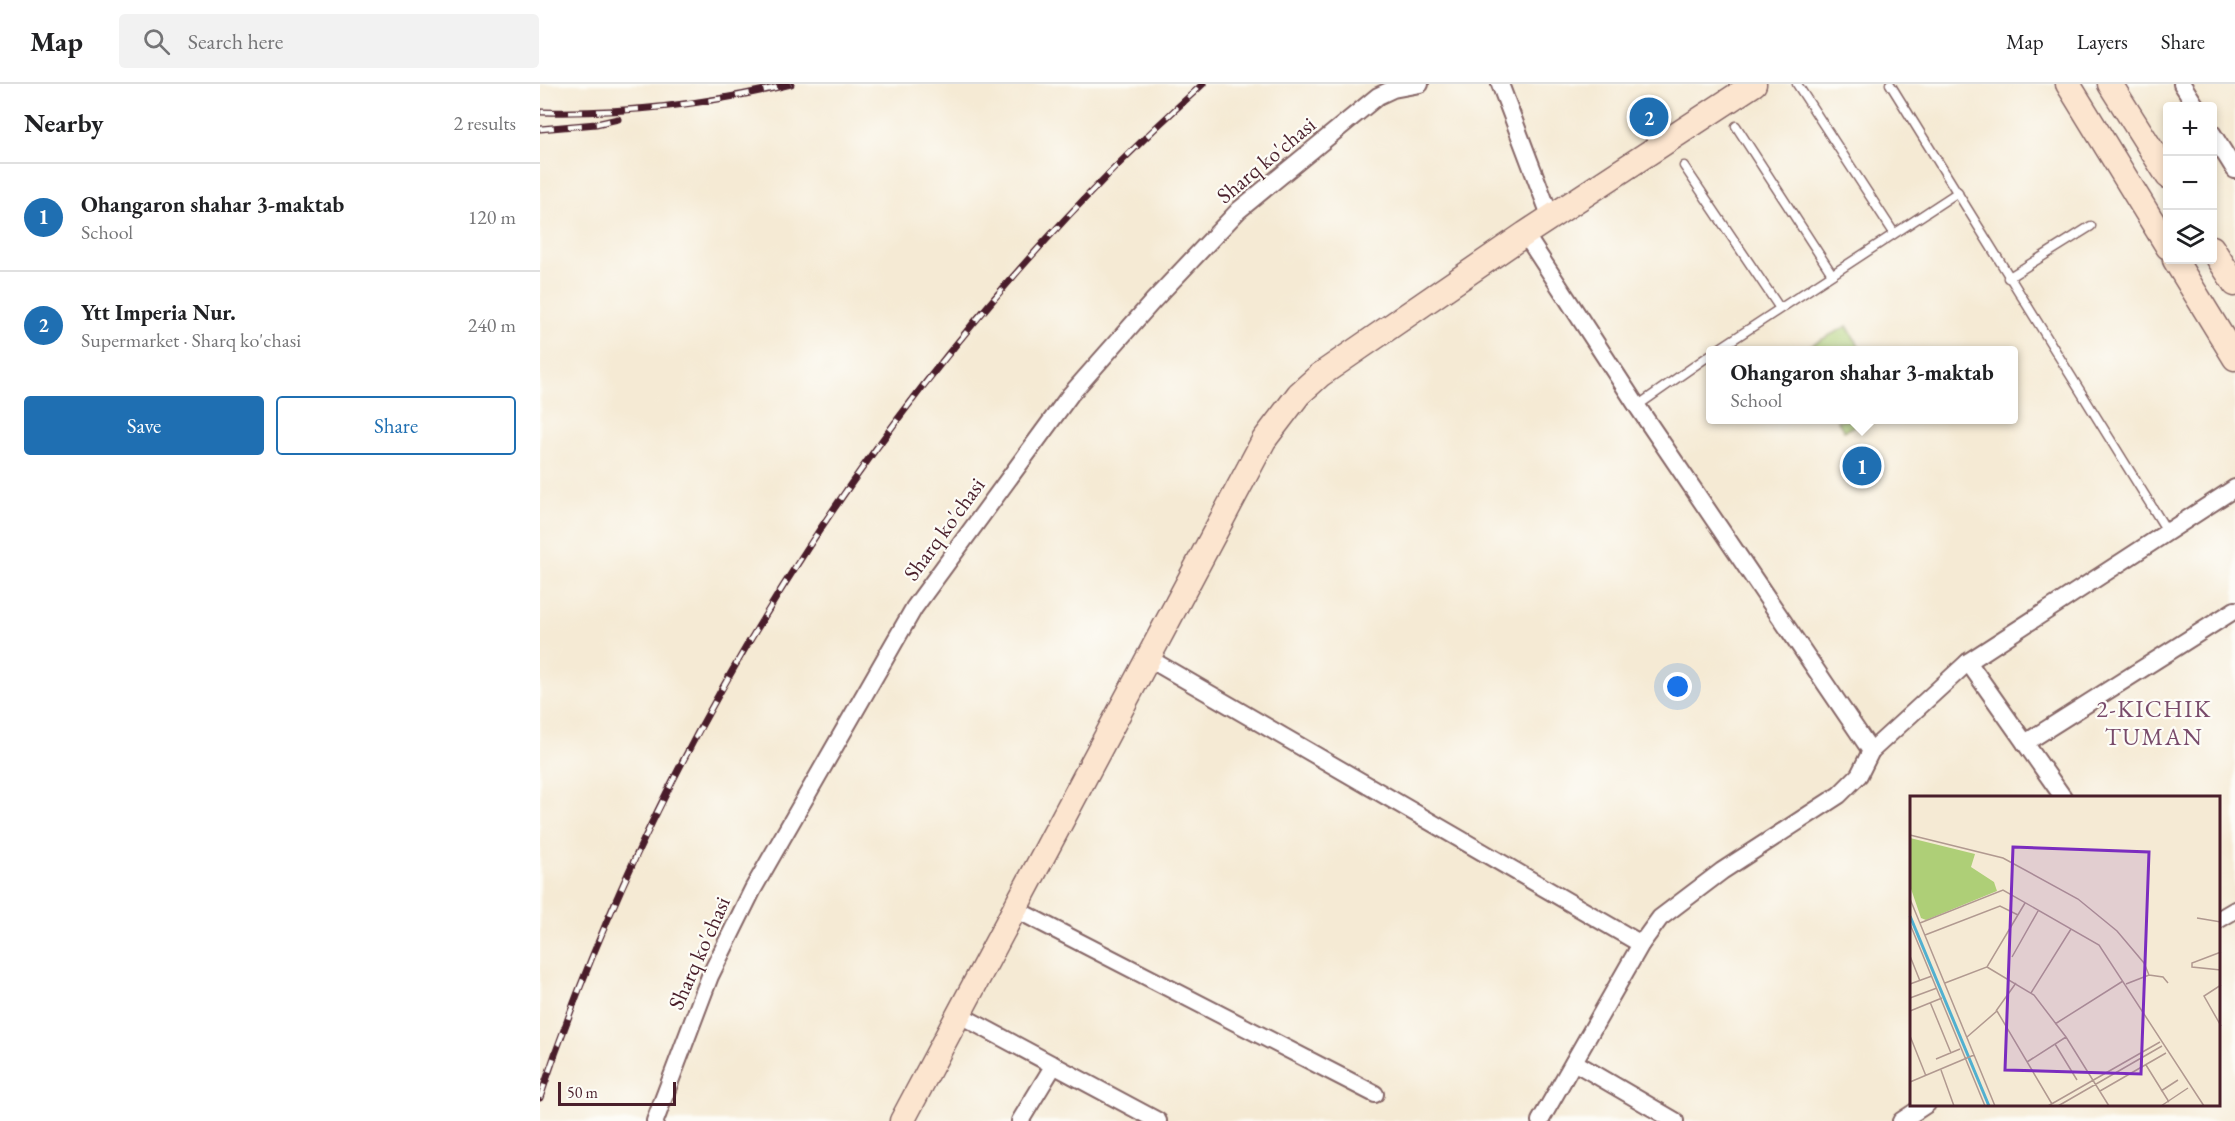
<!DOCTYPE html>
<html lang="en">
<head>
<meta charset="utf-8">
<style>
	body { margin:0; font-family:"EB Garamond",serif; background:#f2f2f2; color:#202124 }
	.controls { position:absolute; right:18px; top:18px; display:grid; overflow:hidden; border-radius:6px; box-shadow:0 3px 9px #0003 }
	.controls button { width:54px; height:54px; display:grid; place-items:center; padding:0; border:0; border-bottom:2px solid #e0e0e0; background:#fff; color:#202124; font:30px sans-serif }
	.scale { position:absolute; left:18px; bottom:15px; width:118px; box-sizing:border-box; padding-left:6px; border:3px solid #4a1f2b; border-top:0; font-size:16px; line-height:21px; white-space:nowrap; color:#4a1f2b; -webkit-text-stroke:4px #fdfcf7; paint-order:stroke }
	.you { position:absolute; left:1138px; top:603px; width:21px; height:21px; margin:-15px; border:4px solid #fff; border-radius:50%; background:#1a73e8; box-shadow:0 0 0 9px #1a73e833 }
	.badge { display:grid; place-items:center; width:39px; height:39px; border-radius:50%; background:#1f6fb2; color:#fff; font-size:20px; font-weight:700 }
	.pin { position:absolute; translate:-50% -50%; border:3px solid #fff; box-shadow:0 2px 6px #0006 }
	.popup { position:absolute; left:1166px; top:262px; width:312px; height:78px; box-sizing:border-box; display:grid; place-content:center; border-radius:6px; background:#fff; filter:drop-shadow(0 2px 4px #0005); font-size:20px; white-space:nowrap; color:#757577 }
	.popup b { font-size:22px; color:#202124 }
	.popup::after { content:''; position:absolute; left:50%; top:100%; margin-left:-12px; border:12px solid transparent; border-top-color:#fff }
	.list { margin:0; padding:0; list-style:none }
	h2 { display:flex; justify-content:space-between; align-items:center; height:78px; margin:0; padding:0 24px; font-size:26px }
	h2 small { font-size:20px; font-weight:400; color:#757577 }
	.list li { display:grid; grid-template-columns:39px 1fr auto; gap:18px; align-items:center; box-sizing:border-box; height:108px; padding:0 24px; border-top:2px solid #e0e0e0 }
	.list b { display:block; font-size:22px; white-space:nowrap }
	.list p { margin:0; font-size:20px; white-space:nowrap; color:#757577 }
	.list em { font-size:20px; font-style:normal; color:#757577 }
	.actions { display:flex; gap:12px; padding:18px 24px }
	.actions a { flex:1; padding:14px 0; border:2px solid #1f6fb2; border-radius:6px; text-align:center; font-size:21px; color:#1f6fb2 }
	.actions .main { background:#1f6fb2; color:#fff }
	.icon { flex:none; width:33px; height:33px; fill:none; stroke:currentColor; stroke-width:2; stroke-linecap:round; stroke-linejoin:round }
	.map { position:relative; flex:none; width:1695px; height:1037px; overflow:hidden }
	header { display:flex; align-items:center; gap:36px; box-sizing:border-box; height:84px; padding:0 30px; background:#fff; border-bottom:2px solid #e0e0e0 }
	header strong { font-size:28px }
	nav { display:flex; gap:33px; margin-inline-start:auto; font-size:21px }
	.search { width:420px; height:54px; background:#f2f2f2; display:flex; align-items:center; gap:15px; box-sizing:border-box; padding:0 21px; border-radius:6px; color:#757577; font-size:22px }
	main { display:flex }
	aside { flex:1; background:#fff }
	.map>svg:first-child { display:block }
	.green { fill:#aecf77; stroke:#7c7751; stroke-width:1.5 }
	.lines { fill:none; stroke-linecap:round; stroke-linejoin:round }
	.service-casing { stroke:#866666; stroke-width:11 }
	.minor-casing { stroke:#866666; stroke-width:20 }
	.secondary-casing { stroke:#866666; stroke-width:27 }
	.service { stroke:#fff; stroke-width:8 }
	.minor { stroke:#fff; stroke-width:16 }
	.secondary { stroke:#fce5cf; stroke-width:24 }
	.rail-casing { stroke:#4a1f2b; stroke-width:7 }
	.rail { stroke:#fdfcf7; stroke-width:4.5; stroke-dasharray:14; stroke-linecap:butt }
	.labels { text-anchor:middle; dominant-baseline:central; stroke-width:4.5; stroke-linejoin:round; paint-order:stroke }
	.street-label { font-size:22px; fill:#4a1f2b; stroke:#fdfcf7 }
	.neighbourhood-label { font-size:24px; letter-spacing:1.5px; fill:#794b6a; stroke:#fdfcf7 }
	.inset-river { fill:none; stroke:#51b0d0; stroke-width:3 }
	.inset-road { fill:none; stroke:#b19990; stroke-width:1.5 }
	.view { fill:#7b2cbf; fill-opacity:0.15; stroke:#7b2cbf; stroke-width:3 }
	.inset-edge { fill:none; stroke:#4a1f2b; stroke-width:3 }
</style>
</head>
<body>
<header>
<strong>Map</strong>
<div class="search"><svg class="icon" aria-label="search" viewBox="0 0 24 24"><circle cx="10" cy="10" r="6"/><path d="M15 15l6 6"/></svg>Search here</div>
<nav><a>Map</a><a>Layers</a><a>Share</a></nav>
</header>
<main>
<aside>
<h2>Nearby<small>2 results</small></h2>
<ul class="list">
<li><span class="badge">1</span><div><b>Ohangaron shahar 3-maktab</b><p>School</p></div><em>120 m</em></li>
<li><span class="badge">2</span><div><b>Ytt Imperia Nur.</b><p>Supermarket · Sharq ko'chasi</p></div><em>240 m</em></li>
</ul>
<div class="actions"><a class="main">Save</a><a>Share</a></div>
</aside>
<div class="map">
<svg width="1695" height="1037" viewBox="0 0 1695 1037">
	<rect width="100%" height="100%" fill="#fdfcf7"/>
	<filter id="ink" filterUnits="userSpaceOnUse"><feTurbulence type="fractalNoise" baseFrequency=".0167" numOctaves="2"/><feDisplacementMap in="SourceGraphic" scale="12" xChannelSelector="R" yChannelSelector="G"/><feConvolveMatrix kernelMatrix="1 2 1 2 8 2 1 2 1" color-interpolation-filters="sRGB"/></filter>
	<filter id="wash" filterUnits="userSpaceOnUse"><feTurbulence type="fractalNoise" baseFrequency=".008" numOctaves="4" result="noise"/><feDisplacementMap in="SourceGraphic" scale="24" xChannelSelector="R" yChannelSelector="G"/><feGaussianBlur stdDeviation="1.35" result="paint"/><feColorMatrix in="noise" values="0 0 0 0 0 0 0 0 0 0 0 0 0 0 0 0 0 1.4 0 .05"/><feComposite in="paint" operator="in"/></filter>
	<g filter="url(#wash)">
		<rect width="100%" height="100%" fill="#f5ead4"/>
		<g class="green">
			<path d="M1307 242 1321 266H1262Z"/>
			<path d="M1297 336H1326L1304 347Z"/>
		</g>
	</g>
	<g filter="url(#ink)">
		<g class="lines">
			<g class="service-casing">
				<g id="service">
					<path d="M1257 0 1354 149"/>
					<path d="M1350 0 1627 447"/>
					<path d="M1196 42 1292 190"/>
					<path d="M1144 82 1239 223"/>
					<path d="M1468 194 1551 142"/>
					<path d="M1177 266 1418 108"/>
					<path d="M1097 322 1170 271"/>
				</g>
			</g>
			<g class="minor-casing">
				<g id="minor">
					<path d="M960 0 1011 134"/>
					<path d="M1642 0 1656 22"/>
					<path d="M1672 49 1695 86"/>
					<path d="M985 150 1097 322 1331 667"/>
					<path d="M608 574 1101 860"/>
					<path d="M1428 578 1523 713"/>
					<path d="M1485 659 1695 526"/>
					<path d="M475 825 835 1010"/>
					<path d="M1678 836 1695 826"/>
					<path d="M418 930 618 1037"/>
					<path d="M1034 978 1135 1037"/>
					<path d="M115 1037 170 892 213 805 374 524 530 311 613 217 699 126 838 12 853 5 880 0"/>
					<path d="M480 1037 514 981"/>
					<path d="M1000 1037 1101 860 1120 834 1182 787 1299 711 1319 691 1331 667 1428 578 1695 404"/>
					<path d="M1361 1037 1387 1020"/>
				</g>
			</g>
			<g class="secondary-casing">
				<g id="secondary">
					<path d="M1528 0 1628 163"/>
					<path d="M1570 0 1628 92"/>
					<path d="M1672 164 1695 200"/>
					<path d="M1635 176 1695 274"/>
					<path d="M362 1037 724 356 759 310 780 291 985 150 1214 0"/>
				</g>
			</g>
			<use href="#service" class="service"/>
			<use href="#minor" class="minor"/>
			<use href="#secondary" class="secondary"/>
			<g class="rail-casing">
				<g id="rail">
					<path d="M1 28C86 30 169 20 251 0"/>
					<path d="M0 45 56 40 78 35"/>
					<path d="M0 1014C126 634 365 268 663 0"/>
				</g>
			</g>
			<use href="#rail" class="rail"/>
		</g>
	</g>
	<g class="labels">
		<g class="street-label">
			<text transform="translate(726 76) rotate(-40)">Sharq ko'chasi</text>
			<text transform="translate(404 445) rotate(-54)">Sharq ko'chasi</text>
			<text transform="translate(159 869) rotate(-66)">Sharq ko'chasi</text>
		</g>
		<g class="neighbourhood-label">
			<text x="1614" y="624">2-KICHIK<tspan x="1614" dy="28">TUMAN</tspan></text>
		</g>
	</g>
	<g transform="translate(1370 712)">
		<rect width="310" height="310" fill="#f5ead4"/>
		<path d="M0 42 65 58 61 71 84 86 87 95 16 124 11 122 0 90Z" fill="#aecf77"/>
		<path class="inset-river" d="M0 120 79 310"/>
		<path class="inset-road" d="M0 39 93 62 168 103 207 135 234 167 239 179 216 188M0 103 85 310M287 122 311 126M10 127 93 94 189 149 294 310M0 128 75 310M15 139 90 110 108 119M311 156 282 167V171L311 174M0 160 10 185M102 161 128 115M77 171 124 199 156 241 199 310M239 179 253 181 258 187M35 187 77 171 115 107M0 188 22 180M311 189 294 200 311 230M121 197 161 133M0 202 27 192M20 206 41 257M0 215 32 202M86 215 106 187M145 228 213 185M0 240 16 280M57 241 87 215 142 308M145 248 167 284M26 263 50 253M117 266 156 241M236 269 259 306M31 274 44 310M0 286 64 259M190 295 256 257M251 295 268 284M138 310 250 246M148 310 252 250M251 310 278 292"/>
		<path class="view" d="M103 51 239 56 231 278 95 274Z"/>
		<rect width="310" height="310" class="inset-edge"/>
	</g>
</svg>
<div class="controls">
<button>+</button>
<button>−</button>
<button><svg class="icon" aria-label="layers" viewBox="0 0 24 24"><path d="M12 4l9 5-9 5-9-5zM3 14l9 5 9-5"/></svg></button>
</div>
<div class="scale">50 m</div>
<div class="you"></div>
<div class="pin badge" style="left:1322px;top:382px">1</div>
<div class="popup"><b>Ohangaron shahar 3-maktab</b>School</div>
<div class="pin badge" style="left:1109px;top:33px">2</div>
</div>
</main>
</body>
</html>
